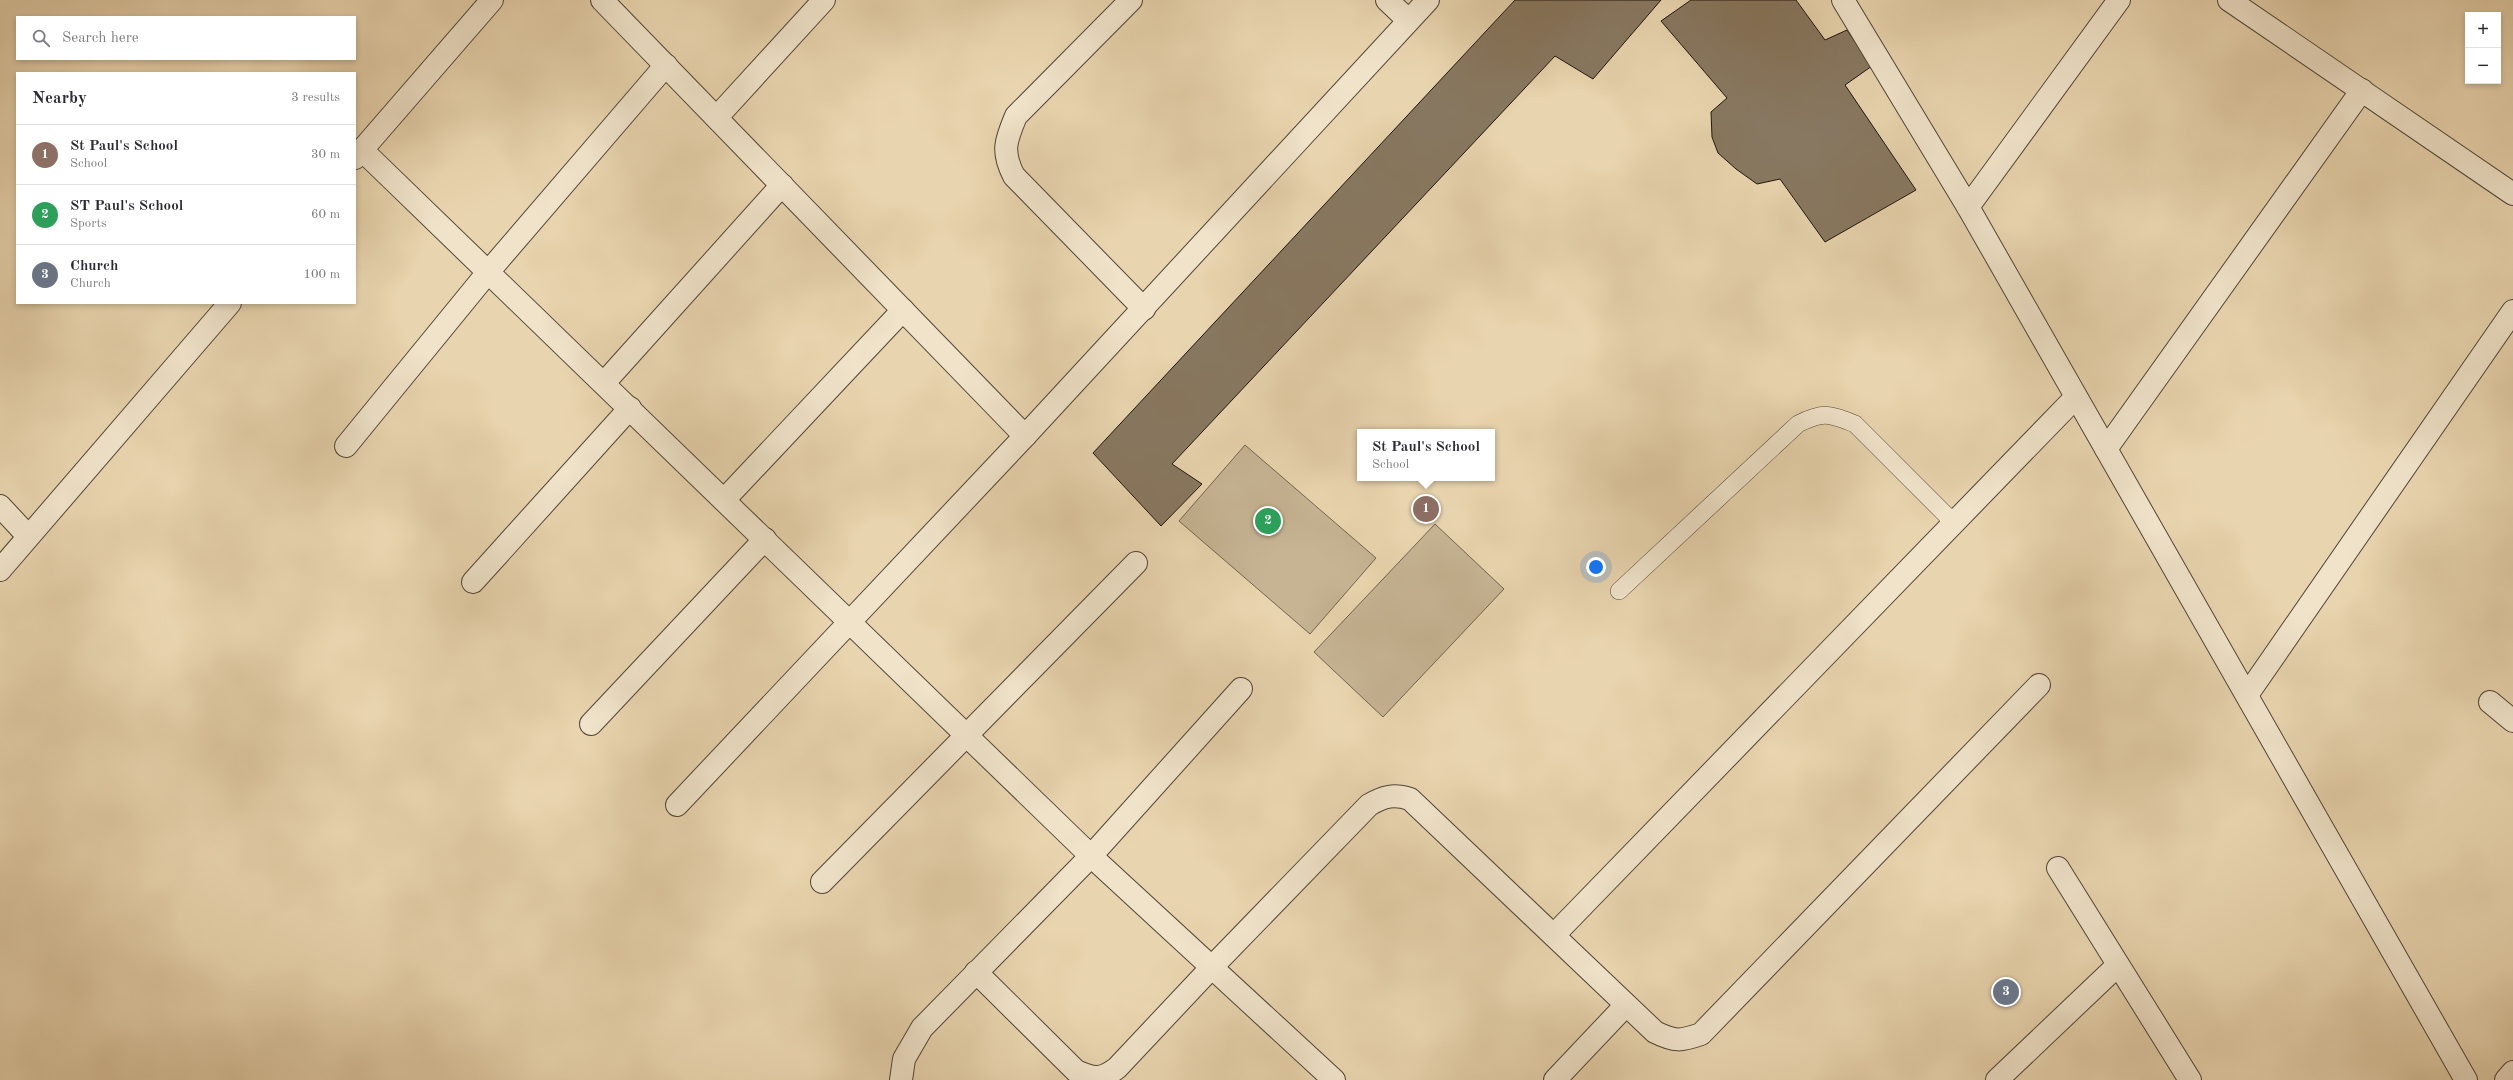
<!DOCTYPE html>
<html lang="en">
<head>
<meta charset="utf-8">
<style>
	body { margin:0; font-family:"Old Standard TT",serif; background:#f2f2f3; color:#2b2b33 }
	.controls { position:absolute; right:12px; top:12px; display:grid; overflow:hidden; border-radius:0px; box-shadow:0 2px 6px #0003 }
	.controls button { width:36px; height:36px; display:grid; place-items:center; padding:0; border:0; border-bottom:1px solid #e1e1e2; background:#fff; color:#2b2b33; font:20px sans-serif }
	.you { position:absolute; left:1596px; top:567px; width:14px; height:14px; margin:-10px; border:3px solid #fff; border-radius:50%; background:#1a73e8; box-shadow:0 0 0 6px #1a73e833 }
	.badge { display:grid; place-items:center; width:26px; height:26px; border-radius:50%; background:#8f2418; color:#fff; font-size:13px; font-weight:700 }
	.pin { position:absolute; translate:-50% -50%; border:2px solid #fff; box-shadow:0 1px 4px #0006 }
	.popup { position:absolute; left:1357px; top:429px; width:138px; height:52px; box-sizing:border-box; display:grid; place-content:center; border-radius:0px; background:#fff; filter:drop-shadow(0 1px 3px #0005); font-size:13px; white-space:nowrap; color:#7c7c81 }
	.popup b { font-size:15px; color:#2b2b33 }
	.popup::after { content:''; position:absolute; left:50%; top:100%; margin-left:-8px; border:8px solid transparent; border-top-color:#fff }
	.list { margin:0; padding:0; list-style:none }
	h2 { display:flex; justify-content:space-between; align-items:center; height:52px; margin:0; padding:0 16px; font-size:17px }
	h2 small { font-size:13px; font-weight:400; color:#7c7c81 }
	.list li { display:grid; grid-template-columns:26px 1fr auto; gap:12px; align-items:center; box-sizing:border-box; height:60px; padding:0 16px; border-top:1px solid #e1e1e2 }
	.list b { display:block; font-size:15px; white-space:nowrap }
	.list p { margin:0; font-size:13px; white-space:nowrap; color:#7c7c81 }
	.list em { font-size:13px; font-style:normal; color:#7c7c81 }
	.icon { flex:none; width:22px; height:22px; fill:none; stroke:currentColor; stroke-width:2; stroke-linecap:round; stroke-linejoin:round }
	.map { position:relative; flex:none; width:2513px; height:1080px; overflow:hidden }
	.search { position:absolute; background:#fff; box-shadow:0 2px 6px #0003; left:16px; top:16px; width:340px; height:44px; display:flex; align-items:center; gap:10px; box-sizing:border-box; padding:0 14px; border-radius:0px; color:#7c7c81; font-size:15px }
	.panel { position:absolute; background:#fff; box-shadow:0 2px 6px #0003; left:16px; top:72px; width:340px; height:232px; border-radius:0px }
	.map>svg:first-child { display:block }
	.green { fill:#c6b493; stroke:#726450 }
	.building { fill:#887861; stroke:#1f150e }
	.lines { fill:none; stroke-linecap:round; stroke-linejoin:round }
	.service-casing { stroke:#514536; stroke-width:18 }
	.minor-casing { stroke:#514536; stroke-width:24 }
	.service { stroke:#f0e3ca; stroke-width:17 }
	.minor { stroke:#f0e3ca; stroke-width:22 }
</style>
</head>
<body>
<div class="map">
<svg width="2513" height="1080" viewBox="0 0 2513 1080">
	<rect width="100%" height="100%" fill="#e8d4ae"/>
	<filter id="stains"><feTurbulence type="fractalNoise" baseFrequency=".005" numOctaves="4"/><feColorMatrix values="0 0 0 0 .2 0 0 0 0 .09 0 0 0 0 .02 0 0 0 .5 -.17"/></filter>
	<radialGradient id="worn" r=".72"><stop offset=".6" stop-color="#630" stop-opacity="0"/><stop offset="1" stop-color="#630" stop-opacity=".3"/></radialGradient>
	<g class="green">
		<path d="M1245 445 1376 558 1310 634 1179 521Z"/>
		<path d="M1435 524 1504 589 1383 717 1314 652Z"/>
	</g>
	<g class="building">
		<path d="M1515 0H1661L1593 79 1555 56 1172 464 1202 484 1161 526 1093 453Z"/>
		<path d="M1691 0H1796L1825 40 1847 30 1872 66 1845 85 1916 190 1825 242 1780 179 1757 184 1736 169 1718 153 1712 137 1711 112 1727 98 1661 21Z"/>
	</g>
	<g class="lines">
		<g class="service-casing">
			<path id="service" d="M1619 591 1798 424C1824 411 1829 414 1855 424L1954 523"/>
		</g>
		<g class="minor-casing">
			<g id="minor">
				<path d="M602 0 1025 436"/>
				<path d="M1131 0 1016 116C1006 140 1001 151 1014 176L1144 309"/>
				<path d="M1387 0 1408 20"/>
				<path d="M1843 0 1968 207 2466 1080"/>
				<path d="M2229 0 2513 194"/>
				<path d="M717 117 824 0"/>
				<path d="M362 150 1091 856 1334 1080"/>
				<path d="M355 158 492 0"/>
				<path d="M1968 207 2119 0"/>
				<path d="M604 383 782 185"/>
				<path d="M346 446 489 271 666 65"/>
				<path d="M2106 449 2362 90"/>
				<path d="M724 500 903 310"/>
				<path d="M0 506 28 536"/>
				<path d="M0 570 230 303"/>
				<path d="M473 582 630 408"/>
				<path d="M2247 695 2513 311"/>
				<path d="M2490 702 2513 721"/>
				<path d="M591 724 765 539"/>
				<path d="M677 805 1025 436 1428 0"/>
				<path d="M2058 868 2190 1080"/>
				<path d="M822 882 1136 563"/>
				<path d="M1554 935 2076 397"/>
				<path d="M976 972 1076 1071C1094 1079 1101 1080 1117 1068L1212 967 1369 805C1384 796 1394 794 1410 799L1655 1032C1675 1042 1681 1041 1701 1034L2039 685"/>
				<path d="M901 1080 904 1059 922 1028 1091 856 1241 689"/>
				<path d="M1555 1080 1626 1005"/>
				<path d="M1997 1080 2118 965"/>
				<path d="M2506 1080 2513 1072"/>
			</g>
		</g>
		<use href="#service" class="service"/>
		<use href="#minor" class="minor"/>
	</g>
	<rect width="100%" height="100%" filter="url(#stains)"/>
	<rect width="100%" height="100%" fill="url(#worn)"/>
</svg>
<div class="controls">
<button>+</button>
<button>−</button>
</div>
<div class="you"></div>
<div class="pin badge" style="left:1426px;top:509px;background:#8d6e63">1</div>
<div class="popup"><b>St Paul's School</b>School</div>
<div class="pin badge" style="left:1268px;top:521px;background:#2e9e5b">2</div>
<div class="pin badge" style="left:2006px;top:992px;background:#6b7280">3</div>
<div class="search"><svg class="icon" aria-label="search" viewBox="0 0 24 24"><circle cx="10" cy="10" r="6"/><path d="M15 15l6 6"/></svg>Search here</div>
<section class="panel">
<h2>Nearby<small>3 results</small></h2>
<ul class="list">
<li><span class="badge" style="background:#8d6e63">1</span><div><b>St Paul's School</b><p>School</p></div><em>30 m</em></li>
<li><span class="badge" style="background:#2e9e5b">2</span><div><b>ST Paul's School</b><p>Sports</p></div><em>60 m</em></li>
<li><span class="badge" style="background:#6b7280">3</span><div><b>Church</b><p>Church</p></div><em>100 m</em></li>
</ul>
</section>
</div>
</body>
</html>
